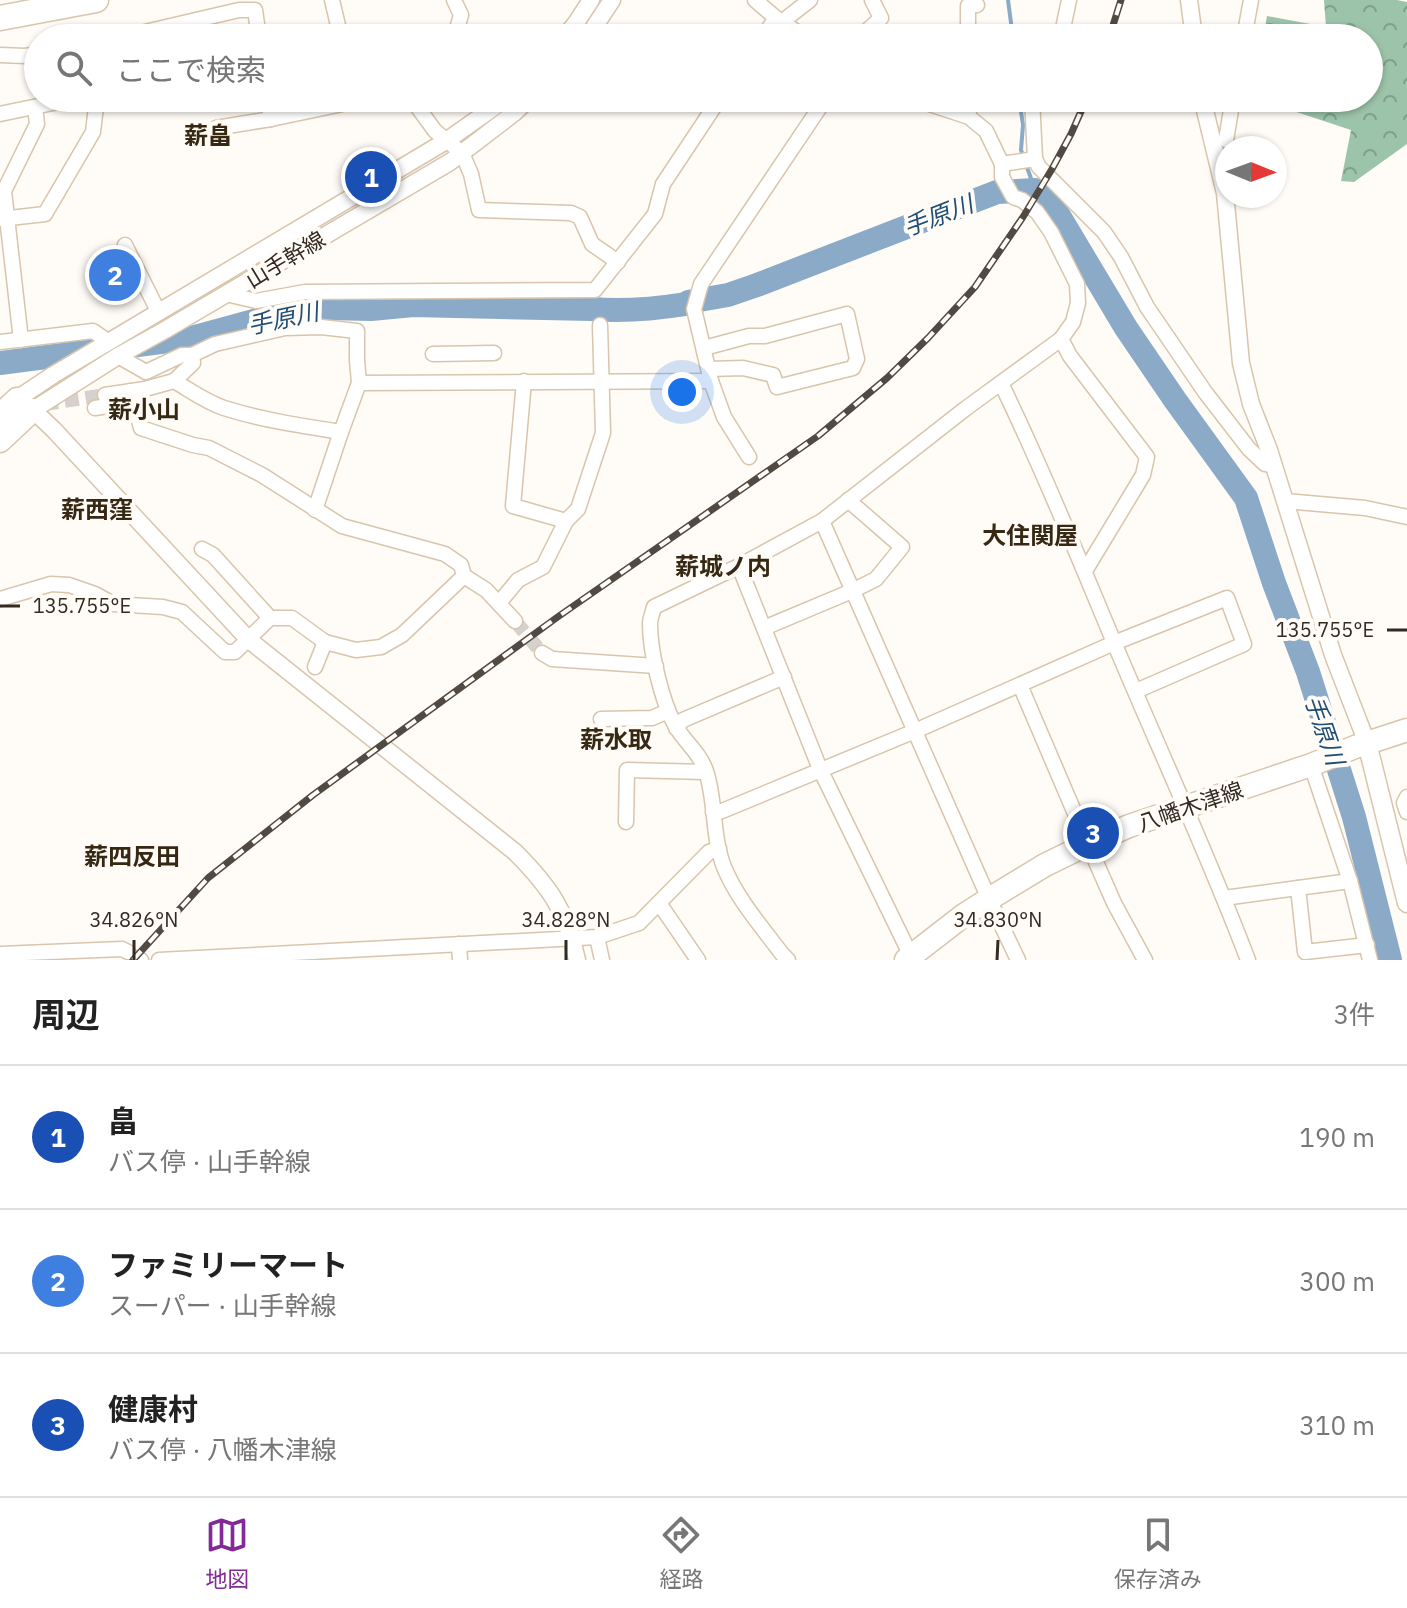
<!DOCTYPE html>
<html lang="ja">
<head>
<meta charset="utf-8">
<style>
	body { margin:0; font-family:"IBM Plex Sans","Noto Sans JP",sans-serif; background:#f6f6f6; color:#222 }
	.compass { position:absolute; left:1215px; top:136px; width:72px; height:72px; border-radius:50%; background:#fff; box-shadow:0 2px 6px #0004; rotate:91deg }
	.you { position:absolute; left:682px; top:392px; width:28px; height:28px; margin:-20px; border:6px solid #fff; border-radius:50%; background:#1a73e8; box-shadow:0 0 0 12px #1a73e833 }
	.badge { display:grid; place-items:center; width:52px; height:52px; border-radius:50%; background:#832a97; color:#fff; font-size:26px; font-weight:700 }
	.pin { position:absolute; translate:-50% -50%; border:4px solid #fff; box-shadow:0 2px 8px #0006 }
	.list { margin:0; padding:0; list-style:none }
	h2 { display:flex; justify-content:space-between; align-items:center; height:104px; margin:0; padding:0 32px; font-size:34px }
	h2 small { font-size:26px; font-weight:400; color:#767676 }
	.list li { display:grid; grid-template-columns:52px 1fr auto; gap:24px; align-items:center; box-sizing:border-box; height:144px; padding:0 32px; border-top:2px solid #e0e0e0 }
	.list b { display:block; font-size:30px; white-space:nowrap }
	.list p { margin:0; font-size:26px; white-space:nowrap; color:#767676 }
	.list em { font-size:26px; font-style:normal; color:#767676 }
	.icon { flex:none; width:44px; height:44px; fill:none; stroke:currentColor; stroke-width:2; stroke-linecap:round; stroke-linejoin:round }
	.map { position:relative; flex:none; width:1407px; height:960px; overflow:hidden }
	.search { position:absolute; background:#fff; box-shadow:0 2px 6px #0004; left:24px; right:24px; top:24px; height:88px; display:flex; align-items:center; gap:20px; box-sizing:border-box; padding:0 28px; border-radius:44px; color:#767676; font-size:30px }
	.sheet { height:536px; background:#fff }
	nav { display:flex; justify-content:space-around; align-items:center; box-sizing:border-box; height:112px; border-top:2px solid #e0e0e0; background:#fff; font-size:22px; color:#767676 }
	nav a { display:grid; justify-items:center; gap:4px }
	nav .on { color:#832a97 }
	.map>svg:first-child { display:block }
	.forest { fill:url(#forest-crowns) }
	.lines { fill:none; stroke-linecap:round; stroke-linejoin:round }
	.stream { stroke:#8aaac8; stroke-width:4 }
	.river { stroke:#8aaac8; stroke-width:24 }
	.minor-tunnel { stroke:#d6d1cc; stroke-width:14; stroke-dasharray:14 7; stroke-linecap:butt }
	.minor-casing { stroke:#d8c5ac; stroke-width:17 }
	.tertiary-casing { stroke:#d8c5ac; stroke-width:19 }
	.secondary-casing { stroke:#d8c5ac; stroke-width:21 }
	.primary-casing { stroke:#d8c5ac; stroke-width:25 }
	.motorway-casing { stroke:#d8c5ac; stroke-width:27 }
	.minor { stroke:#fff; stroke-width:14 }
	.tertiary { stroke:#fff; stroke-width:16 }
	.secondary { stroke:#fff; stroke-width:18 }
	.primary { stroke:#fff; stroke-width:22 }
	.motorway { stroke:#fff; stroke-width:24 }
	.rail-casing { stroke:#514a42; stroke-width:7 }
	.rail { stroke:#fffbf6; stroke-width:4; stroke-dasharray:12; stroke-linecap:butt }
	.ticks { fill:none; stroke:#332b22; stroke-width:3 }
	.labels { text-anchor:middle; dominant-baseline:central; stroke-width:8; stroke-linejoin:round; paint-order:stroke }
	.street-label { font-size:22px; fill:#332b22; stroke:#fffbf6 }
	.neighbourhood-label { font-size:24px; font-weight:bold; fill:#372814; stroke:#fffbf6 }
	.water-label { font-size:24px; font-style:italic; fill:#1e4e77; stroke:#fffbf6 }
	.ticks-label { font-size:20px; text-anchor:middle; fill:#332b22; stroke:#fffbf6; stroke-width:8; stroke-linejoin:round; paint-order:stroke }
</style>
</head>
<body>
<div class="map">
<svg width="1407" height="960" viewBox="0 0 1407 960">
	<defs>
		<pattern id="forest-crowns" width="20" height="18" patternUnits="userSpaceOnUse" patternTransform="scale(2)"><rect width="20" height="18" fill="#9cc4aa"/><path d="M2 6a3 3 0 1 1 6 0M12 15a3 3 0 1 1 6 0" fill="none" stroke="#809f8a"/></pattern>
	</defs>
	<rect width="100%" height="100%" fill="#fffbf6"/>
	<path class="forest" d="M1324 0H1397L1407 2V144L1354 182 1341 181 1351 130 1254 98H1369V38H1263L1267 16 1326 27Z"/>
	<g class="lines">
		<g class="stream">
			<path d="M1008 0 1013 38"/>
			<path d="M1019 98 1023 125 1021 150 1035 190"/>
		</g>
		<path class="river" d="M0 363 191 338 257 320 295 312 327 308 371 309 413 305 592 309C625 312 654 309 686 304L688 302 728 295 757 285 997 192 1035 190 1059 216 1126 328 1175 400 1246 498 1274 583 1308 672 1354 817 1390 960"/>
		<g class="minor-tunnel">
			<path d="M44 404 105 395"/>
			<path d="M515 621 542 653"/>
		</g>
		<g class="minor-casing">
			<g id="minor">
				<path d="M332 0 341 38"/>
				<path d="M755 0 776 18 806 38"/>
				<path d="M783 21 810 0"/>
				<path d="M1030 34V38"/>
				<path d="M119 38 239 10H255L259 38"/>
				<path d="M443 38 457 29 461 15 454 0"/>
				<path d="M762 38 776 18"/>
				<path d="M859 38 881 18 872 0"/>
				<path d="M968 38V6L977 5"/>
				<path d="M1061 38 1069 0"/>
				<path d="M1244 38 1251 0"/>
				<path d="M0 55 25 56 38 54"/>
				<path d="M268 98 271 119 371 98"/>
				<path d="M411 98 435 131 462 153 471 174 479 210 571 213 580 217 592 244 618 262"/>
				<path d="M968 98 969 117"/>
				<path d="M1032 98 1035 159"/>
				<path d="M0 114 77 98"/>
				<path d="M216 128 271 119"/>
				<path d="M1226 140 1233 98"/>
				<path d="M1002 164 1035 159 1039 167 1104 232 1121 257 1147 307 1205 392 1249 449 1265 464 1274 465"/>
				<path d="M0 219 45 214 93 132 97 98"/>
				<path d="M125 245 159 313"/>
				<path d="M226 294 256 301 305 292 595 290 655 214 663 184 720 98"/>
				<path d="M1061 339 1070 356 1147 457 1143 475 1085 571"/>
				<path d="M21 340 4 191 37 124 35 107"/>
				<path d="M0 342 93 331 109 342"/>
				<path d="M704 348 749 336H765L847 314 857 359 853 368 777 387 773 375 743 368 709 369"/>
				<path d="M433 354 494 353"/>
				<path d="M192 355 215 344 285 328 321 327 357 331V360L359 383"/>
				<path d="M118 356 146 372 182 355H192L193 363 174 381C190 390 206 402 224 408 262 420 302 426 341 432L359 383 711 381"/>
				<path d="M524 381 513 506 566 521"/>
				<path d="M1001 383C1042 468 1077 554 1113 640 1158 747 1207 852 1248 960"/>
				<path d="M105 395 145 389 174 381"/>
				<path d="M95 408 114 405 131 391 141 428 193 445 209 448 262 475 342 526 445 554 461 565 464 576"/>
				<path d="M749 457 724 417 711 381 694 309 701 284 826 98"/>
				<path d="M1285 501 1365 508 1407 517"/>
				<path d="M315 510 341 432"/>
				<path d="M822 521 989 899 1018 960"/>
				<path d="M202 549 213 555 270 618"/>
				<path d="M739 566 820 769 911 956"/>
				<path d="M0 599 51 584 69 585 95 594 113 604 163 607 182 612 225 652H235L270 618H292L325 642 356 650 381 647 402 635 464 576 486 590 515 621"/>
				<path d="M499 603 518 580 543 567 566 521 578 509 603 433 600 325"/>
				<path d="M764 628 852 591 876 579 902 547 848 500"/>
				<path d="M542 653 552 659 656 666"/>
				<path d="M315 667 325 642"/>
				<path d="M1020 685 1088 844 1114 903 1145 960"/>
				<path d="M601 719 652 718 668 711"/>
				<path d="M676 728 683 720 784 677"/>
				<path d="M1311 765 1350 881 1370 960"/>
				<path d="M1407 797 1404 803 1407 812"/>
				<path d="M713 812 722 811 915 731 1114 643 1227 598 1244 644 1136 691"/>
				<path d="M626 822 627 770 706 772"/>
				<path d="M1298 888 1305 952 1367 945"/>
				<path d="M1224 898 1350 881"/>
				<path d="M659 903 698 960"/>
				<path d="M597 937 602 960"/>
				<path d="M459 944 460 960"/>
				<path d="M0 954 122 949 128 952"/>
				<path d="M138 958 141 960"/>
				<path d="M159 960 597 937 639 923 709 852 719 849"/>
				<path d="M788 960 782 954C762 927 737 899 724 867 712 837 716 801 706 771 699 751 684 742 675 725 662 702 650 652 650 624 650 618 653 612 654 607L739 566 822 521 965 409 1061 339 1073 322 1078 303 1077 284 1051 232 1037 212 1022 200 1013 197 1002 177V164L986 131 969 117 911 98"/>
			</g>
		</g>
		<g class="tertiary-casing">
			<g id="tertiary">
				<path d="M1189 0 1194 38"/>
				<path d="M564 38 576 23 591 0"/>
				<path d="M587 38 612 0"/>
				<path d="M507 98 446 141 53 375 17 399 33 410 54 430 249 640 515 852C550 887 567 912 577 960"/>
				<path d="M1202 98 1225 193 1241 363 1251 404 1269 450 1333 655 1367 743"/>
				<path d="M33 410 118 356 165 330 450 162 514 113 530 98"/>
			</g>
		</g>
		<g class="secondary-casing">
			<path id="secondary" d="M1367 743 1407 903"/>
		</g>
		<g class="primary-casing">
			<g id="primary">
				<path d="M0 415 17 399"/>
				<path d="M0 441 33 410"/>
				<path d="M906 960 964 915 989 899 1045 865 1088 844 1129 826 1311 765 1355 747 1407 730"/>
			</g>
		</g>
		<g class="motorway-casing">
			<path id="motorway" d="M0 18 96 0"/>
		</g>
		<use href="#minor" class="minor"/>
		<use href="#tertiary" class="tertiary"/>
		<use href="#secondary" class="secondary"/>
		<use href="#primary" class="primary"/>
		<use href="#motorway" class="motorway"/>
		<g class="rail-casing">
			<g id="rail">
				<path d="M1109 38 1121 0"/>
				<path d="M133 960 208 878 313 795 559 616 818 436 887 378 928 338 975 287 1023 217 1052 169 1071 134 1087 98"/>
			</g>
		</g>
		<use href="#rail" class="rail"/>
	</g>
	<path class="ticks" d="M0 606H20M1387 630H1407M134 960V940M566 960V940M997 960 998 940"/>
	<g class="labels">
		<g class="street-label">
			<text transform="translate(285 259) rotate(-31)">山手幹線</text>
			<text transform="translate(1190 806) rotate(-19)">八幡木津線</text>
		</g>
		<g class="neighbourhood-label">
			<text x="208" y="135">薪畠</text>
			<text x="144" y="409">薪小山</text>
			<text x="97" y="509">薪西窪</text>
			<text x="1030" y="535">大住関屋</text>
			<text x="723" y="566">薪城ノ内</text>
			<text x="616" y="739">薪水取</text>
			<text x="132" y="856">薪四反田</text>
		</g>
		<g class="water-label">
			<text transform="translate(938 215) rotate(-21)">手原川</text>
			<text transform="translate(283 318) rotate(-12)">手原川</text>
			<text transform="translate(1325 730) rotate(71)">手原川</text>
		</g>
	</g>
	<g class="ticks-label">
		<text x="82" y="613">135.755°E</text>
		<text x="1325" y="637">135.755°E</text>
		<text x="134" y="927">34.826°N</text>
		<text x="566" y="927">34.828°N</text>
		<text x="998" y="927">34.830°N</text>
	</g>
</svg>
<svg class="compass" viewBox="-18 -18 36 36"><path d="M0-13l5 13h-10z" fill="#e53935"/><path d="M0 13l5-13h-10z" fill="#767676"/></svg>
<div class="you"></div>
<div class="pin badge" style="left:371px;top:177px;background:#1a4fb4">1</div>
<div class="pin badge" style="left:115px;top:275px;background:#3f7fe0">2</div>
<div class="pin badge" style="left:1093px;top:833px;background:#1a4fb4">3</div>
<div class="search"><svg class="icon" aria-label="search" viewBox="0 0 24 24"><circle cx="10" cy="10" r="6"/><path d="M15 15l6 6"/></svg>ここで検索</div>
</div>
<section class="sheet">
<h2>周辺<small>3件</small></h2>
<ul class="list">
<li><span class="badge" style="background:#1a4fb4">1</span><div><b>畠</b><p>バス停 · 山手幹線</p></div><em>190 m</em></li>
<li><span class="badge" style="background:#3f7fe0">2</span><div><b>ファミリーマート</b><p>スーパー · 山手幹線</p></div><em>300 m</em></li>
<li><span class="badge" style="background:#1a4fb4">3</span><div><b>健康村</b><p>バス停 · 八幡木津線</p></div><em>310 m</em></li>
</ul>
</section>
<nav>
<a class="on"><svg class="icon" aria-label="map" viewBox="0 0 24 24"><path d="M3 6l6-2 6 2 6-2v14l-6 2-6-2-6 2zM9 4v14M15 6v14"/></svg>地図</a>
<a><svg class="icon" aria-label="directions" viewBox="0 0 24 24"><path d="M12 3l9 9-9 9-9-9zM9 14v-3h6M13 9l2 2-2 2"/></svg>経路</a>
<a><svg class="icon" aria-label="saved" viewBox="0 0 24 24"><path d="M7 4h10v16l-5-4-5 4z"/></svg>保存済み</a>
</nav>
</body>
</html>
